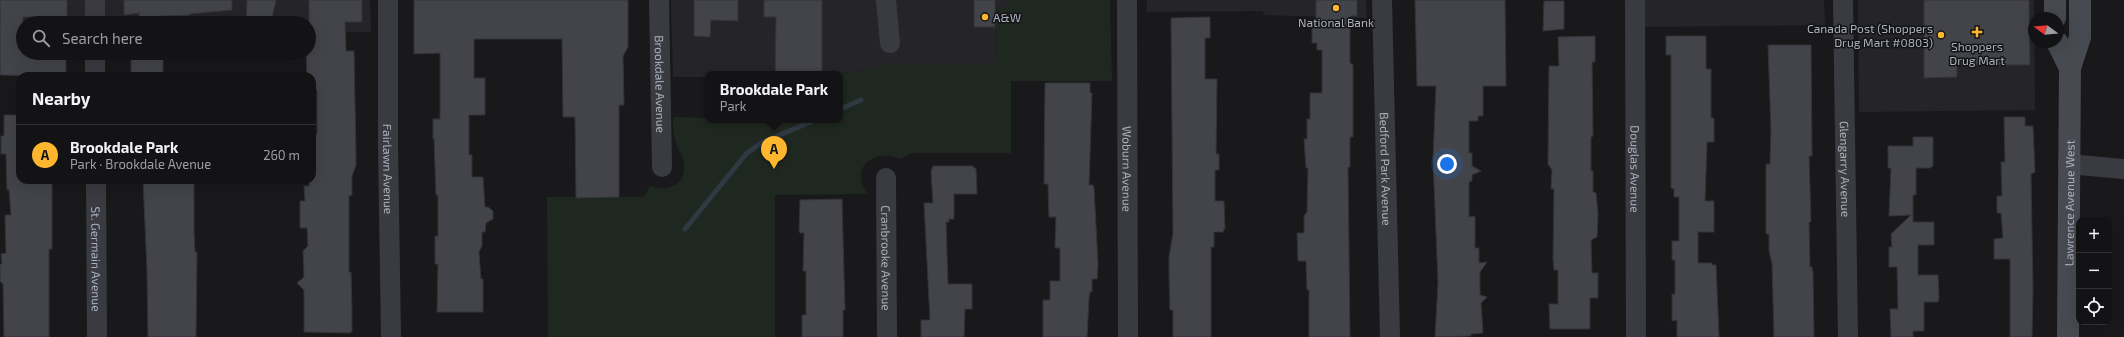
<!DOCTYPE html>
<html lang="en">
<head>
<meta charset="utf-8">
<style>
	body { margin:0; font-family:"Exo 2",sans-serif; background:#1c1c1e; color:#f1f3f6 }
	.controls { position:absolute; right:12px; bottom:12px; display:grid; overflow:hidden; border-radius:8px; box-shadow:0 4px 16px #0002 }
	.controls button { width:36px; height:36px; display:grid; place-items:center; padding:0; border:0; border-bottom:1px solid #323234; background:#131315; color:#f1f3f6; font:20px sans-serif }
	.compass { position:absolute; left:2028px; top:12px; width:36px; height:36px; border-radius:50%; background:#131315; box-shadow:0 4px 16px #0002; rotate:286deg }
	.you { position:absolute; left:1447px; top:164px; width:14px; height:14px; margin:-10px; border:3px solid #fff; border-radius:50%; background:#1a73e8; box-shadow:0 0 0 6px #1a73e833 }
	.badge { display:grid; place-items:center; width:26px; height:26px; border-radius:50%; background:#ffb62f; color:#111; font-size:13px; font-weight:700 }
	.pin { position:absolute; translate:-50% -33px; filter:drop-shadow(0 1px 2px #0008) }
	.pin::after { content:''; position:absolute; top:21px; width:14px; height:12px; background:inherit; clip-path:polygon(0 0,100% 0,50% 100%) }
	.popup { position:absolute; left:705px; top:71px; width:138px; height:52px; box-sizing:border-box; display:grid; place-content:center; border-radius:8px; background:#131315; filter:drop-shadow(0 1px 3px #0005); font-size:13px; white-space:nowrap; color:#9d9ea0 }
	.popup b { font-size:15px; color:#f1f3f6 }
	.popup::after { content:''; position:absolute; left:50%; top:100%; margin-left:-8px; border:8px solid transparent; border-top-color:#131315 }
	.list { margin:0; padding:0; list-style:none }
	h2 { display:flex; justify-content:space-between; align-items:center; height:52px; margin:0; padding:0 16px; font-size:17px }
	h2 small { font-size:13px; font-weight:400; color:#9d9ea0 }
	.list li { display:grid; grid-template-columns:26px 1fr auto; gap:12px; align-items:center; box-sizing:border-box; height:60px; padding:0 16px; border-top:1px solid #323234 }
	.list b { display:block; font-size:15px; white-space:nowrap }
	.list p { margin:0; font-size:13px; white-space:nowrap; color:#9d9ea0 }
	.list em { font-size:13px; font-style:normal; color:#9d9ea0 }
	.icon { flex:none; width:22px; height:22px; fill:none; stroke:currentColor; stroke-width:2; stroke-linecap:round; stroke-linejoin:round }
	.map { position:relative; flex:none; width:2124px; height:337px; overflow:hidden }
	.search { position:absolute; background:#131315; box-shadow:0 4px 16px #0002; left:16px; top:16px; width:300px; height:44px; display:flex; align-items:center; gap:10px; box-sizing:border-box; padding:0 14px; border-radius:22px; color:#9d9ea0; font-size:15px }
	.panel { position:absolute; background:#131315; box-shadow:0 4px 16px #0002; left:16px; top:72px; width:300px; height:112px; border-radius:12px }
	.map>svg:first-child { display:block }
	.built { fill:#252529 }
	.green { fill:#1f2820 }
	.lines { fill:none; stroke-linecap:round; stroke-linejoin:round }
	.stream { stroke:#2e3941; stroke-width:5 }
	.building { fill:#434449; stroke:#333338 }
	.street { stroke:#3a3b41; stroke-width:20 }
	.secondary { stroke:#484a52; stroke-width:22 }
	.poi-dot { fill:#ffb62f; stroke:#141417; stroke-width:1.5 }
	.labels { text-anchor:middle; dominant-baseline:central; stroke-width:3; stroke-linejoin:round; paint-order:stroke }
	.poi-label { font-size:12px; fill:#abb1bc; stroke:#141417 }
	.street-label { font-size:12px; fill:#abb1bc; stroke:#141417 }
</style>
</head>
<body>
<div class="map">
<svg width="2124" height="337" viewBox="0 0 2124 337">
	<rect width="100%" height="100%" fill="#19191c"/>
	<g class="built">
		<path d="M0 0H370L371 32 309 33V23H106L105 19 74 21 0 22Z"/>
		<path d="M671 0H1009L1010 7H995L996 65 897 63 840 74H708V77H673Z"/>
		<path d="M1147 0H1366L1367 18 1264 15 1263 11 1146 12Z"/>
		<path d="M1644 0H1824L1825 25 1643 27Z"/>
		<path d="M1858 0H2034L2035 110 1859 112Z"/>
	</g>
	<path class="green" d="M1009 0H1110L1112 81H1011V153H912L901 159C873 147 848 169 868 194L775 195V337H548L547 197H644L650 186C667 192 686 186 684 165 684 156 676 149 675 139 673 132 673 125 673 117L708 118V120H840V74L897 63 996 64 995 7H1009Z"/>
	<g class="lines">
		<g class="stream">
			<path d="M840 109 861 100"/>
			<path d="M685 229 747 153 761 143 815 120"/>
		</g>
	</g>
	<g class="building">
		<path d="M0 0H67V17H23V53H66V74H52V76L0 75Z"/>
		<path d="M124 0H232V10L190 14V15L139 17V13L124 15Z"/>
		<path d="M247 0H276L271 23H246Z"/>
		<path d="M309 0H362V22H345L346 51H354L356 156V165L352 176V195L349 196V272H351L352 311V332H350V333L304 332V290L297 283 304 277 303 251 308 246 307 228H300V201H305L304 186H309V180H312L313 177 312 134H317V90H312V76H307L306 53H309Z"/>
		<path d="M414 0H628V47L623 56 624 105H619V197L576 198 575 117H563L562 39H474V78H485V115H469V155H472V177H483L485 207H488L493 211V219L486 223 485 232H482V246L479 252 481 279H483V312H437L438 264H435V236H438V195H436L434 139H433V119H440V53L414 54Z"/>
		<path d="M694 0H738V21L711 20 710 37 694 36Z"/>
		<path d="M764 0H822V74H775L776 17H764Z"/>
		<rect x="974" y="0" width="21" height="27"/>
		<path d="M1316 0H1357V16H1350V63L1353 65V137H1350V167H1348L1350 337H1309V290H1307L1306 261H1298L1297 233H1304V216L1307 212 1308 168H1306L1304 139H1307V119H1310V93H1322V50H1317V43H1312V21H1316Z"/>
		<path d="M1415 0H1505L1506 86H1483V116H1478V121H1469V153H1472V166L1481 171 1472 175V181L1469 182V217L1475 216V248H1479V263L1487 262 1480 272V295L1487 297 1481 303 1483 333 1471 334V336L1435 337 1438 282 1433 159 1436 86H1417Z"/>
		<path d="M1924 0H2029L2030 65H1957V77L1924 78Z"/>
		<path d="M1544 1H1564V29L1543 31Z"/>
		<path d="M1210 17V38H1205V79H1217L1216 154H1219V170H1215V201H1224L1225 229H1224L1223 232H1214V247H1211V337H1173V310H1170L1169 273V257L1173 233 1171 18Z"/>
		<path d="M1595 36V62H1592L1593 136 1591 137V171H1593V192L1596 193 1598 214 1597 237 1591 240 1592 273H1598V298H1590V329H1550L1549 304H1558V270H1554L1553 259 1554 189H1551L1552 170 1548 164 1549 66H1559L1558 37Z"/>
		<path d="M1666 36H1706V69H1711V118H1714V142H1707L1705 201H1714V232H1698V263H1712V265H1716L1719 337H1677V320L1672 321V294H1675V260H1672V241H1679V197H1674V189L1671 188V55H1666Z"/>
		<path d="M1768 45H1811L1812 156H1809L1811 221 1809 223 1810 267H1812L1813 272 1814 337H1774L1772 263 1769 251V234H1766V164H1770L1771 130Z"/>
		<rect x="131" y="55" width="32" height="21"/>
		<path d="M1045 83H1090V93H1092L1089 185H1093L1094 188 1098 264 1097 279H1092V292H1090L1089 298 1087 337H1043V300H1050V281H1060V248H1055L1056 217H1049L1048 184H1044Z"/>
		<path d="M4 115H20V180H52V249H49V337H4L3 284 0 281V264H2L1 254 6 253 5 215H11L9 190H7L6 154H1V136H4Z"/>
		<path d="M2004 117H2025V126H2033L2035 172 2031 174 2033 291 2032 337H2010V259H1994V239L2003 238 2001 213H1997V196H2002L2001 162H2005Z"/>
		<path d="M1913 137H1933V166L1930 168H1916V195H1913V222H1934V245H1918V275H1938L1939 297 1938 302H1924V331H1913V337H1891L1890 309H1898L1897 267H1889V247H1892L1891 234 1911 215 1889 216 1891 168H1888V146H1913Z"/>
		<path d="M933 166H972L976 169 977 194H954V219H949V222H946L948 284H972V309H965L964 337H921V320H930L924 203H933L931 172Z"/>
		<path d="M143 180H194V232L195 252H197L196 337H148L147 270Z"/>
		<path d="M842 199 845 310H843V337H802V315H806V271H803L804 233H800L799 230 800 200Z"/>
	</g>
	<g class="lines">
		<g class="street">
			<path id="s1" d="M388 0V146L391 337"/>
			<path id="s2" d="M659 0 662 167"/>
			<path d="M886 0 890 43"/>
			<path id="s3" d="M1127 0 1128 337"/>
			<path id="s4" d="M1382 0 1390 337"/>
			<path id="s5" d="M1635 0 1636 337"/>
			<path id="s6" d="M1843 0 1848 337"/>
			<path d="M95 23V0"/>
			<path d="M95 53V76"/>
			<path d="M2068 164 2124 169"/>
			<path id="s7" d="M886 178 887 337"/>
			<path id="s8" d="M96 180 97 337"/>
		</g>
		<g class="secondary">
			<path d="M2055 0V18"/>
			<path d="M2057 42 2070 68"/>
			<path id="s9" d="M2068 337 2070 68 2080 37V0"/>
		</g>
	</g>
	<g class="poi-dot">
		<circle cx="1336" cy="8" r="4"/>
		<circle cx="985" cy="17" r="4"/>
		<path d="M1975 26h4v4h4v4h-4v4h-4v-4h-4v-4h4z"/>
		<circle cx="1941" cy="35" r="4"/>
	</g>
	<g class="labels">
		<g class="poi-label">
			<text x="993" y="17" text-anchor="start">A&amp;W</text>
			<text x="1336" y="22">National Bank</text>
			<text x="1933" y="28" text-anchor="end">Canada Post (Shoppers<tspan x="1933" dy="14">Drug Mart #0803)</tspan></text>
			<text x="1977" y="46">Shoppers<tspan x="1977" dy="14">Drug Mart</tspan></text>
		</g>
		<g class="street-label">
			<text stroke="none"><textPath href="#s2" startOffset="84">Brookdale Avenue</textPath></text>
			<text stroke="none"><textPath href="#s4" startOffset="169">Bedford Park Avenue</textPath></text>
			<text stroke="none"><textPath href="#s5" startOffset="169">Douglas Avenue</textPath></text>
			<text stroke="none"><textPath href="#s6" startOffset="169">Glengarry Avenue</textPath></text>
			<text stroke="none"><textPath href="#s1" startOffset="169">Fairlawn Avenue</textPath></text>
			<text stroke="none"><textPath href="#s3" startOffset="169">Woburn Avenue</textPath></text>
			<text stroke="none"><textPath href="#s9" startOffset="134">Lawrence Avenue West</textPath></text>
			<text stroke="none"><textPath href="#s8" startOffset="79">St. Germain Avenue</textPath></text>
			<text stroke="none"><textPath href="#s7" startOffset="80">Cranbrooke Avenue</textPath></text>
		</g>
	</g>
</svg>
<div class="controls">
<button>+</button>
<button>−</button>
<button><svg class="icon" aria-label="locate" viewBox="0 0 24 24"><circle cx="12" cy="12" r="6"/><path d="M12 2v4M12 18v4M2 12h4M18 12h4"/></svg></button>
</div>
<svg class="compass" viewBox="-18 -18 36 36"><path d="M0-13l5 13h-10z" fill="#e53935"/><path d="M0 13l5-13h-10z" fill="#9d9ea0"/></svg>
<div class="you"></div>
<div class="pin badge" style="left:774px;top:169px">A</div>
<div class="popup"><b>Brookdale Park</b>Park</div>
<div class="search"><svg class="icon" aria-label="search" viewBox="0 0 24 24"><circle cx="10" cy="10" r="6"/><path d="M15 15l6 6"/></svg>Search here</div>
<section class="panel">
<h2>Nearby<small></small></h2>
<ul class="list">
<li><span class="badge">A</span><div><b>Brookdale Park</b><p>Park · Brookdale Avenue</p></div><em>260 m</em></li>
</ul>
</section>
</div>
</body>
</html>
